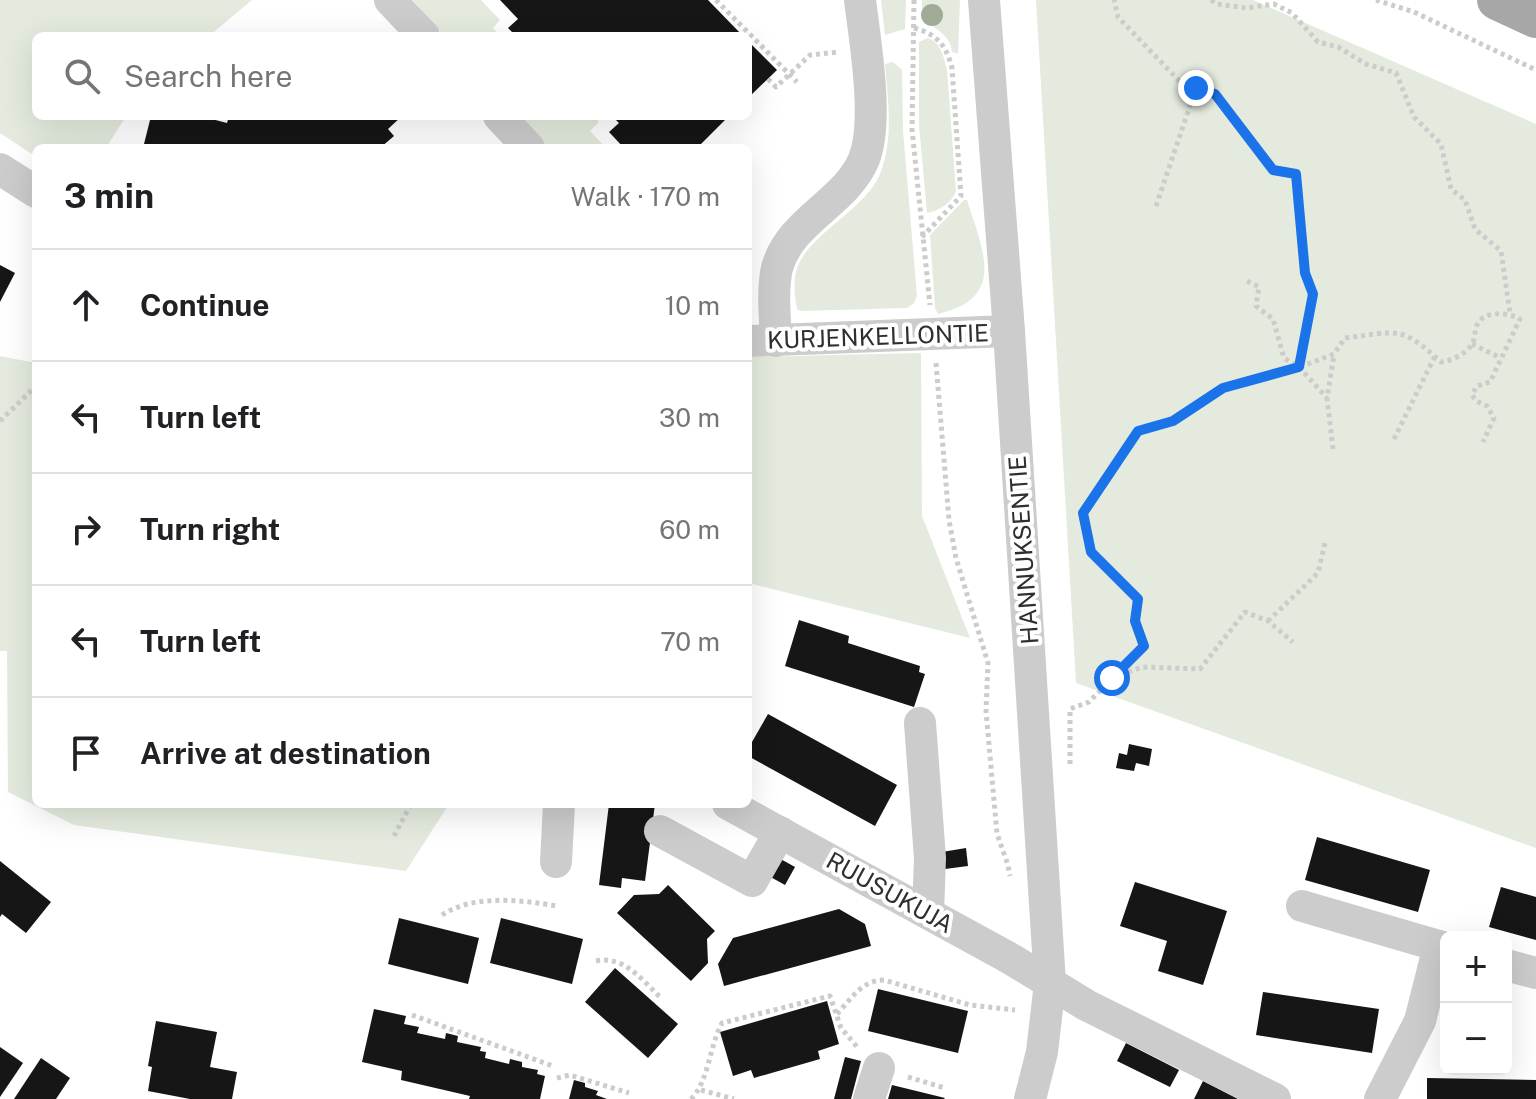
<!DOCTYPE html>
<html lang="en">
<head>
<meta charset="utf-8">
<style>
	body { margin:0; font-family:"Public Sans",sans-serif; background:#f2f2f2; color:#202124 }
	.controls { position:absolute; right:24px; bottom:24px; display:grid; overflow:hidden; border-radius:12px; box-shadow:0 8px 32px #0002 }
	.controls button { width:72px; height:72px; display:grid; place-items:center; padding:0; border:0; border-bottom:2px solid #e0e0e0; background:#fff; color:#202124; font:40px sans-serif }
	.stop { position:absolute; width:24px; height:24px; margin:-18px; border:6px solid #1a73e8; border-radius:50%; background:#fff }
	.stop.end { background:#1a73e8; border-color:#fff; box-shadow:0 2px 8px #0008 }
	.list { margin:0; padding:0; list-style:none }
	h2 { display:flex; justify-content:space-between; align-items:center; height:104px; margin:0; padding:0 32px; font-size:34px }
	h2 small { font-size:26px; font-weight:400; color:#757577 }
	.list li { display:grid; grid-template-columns:52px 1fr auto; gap:24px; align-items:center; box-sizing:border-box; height:112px; padding:0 32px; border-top:2px solid #e0e0e0 }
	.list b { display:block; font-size:30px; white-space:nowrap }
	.list em { font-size:26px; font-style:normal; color:#757577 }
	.icon { flex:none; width:44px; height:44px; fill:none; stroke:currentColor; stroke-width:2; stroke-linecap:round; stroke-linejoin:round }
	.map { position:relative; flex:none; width:1536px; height:1099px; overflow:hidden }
	.search { position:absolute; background:#fff; box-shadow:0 8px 32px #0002; left:32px; top:32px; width:720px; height:88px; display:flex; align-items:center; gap:20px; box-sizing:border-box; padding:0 28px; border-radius:12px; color:#757577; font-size:30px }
	.panel { position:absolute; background:#fff; box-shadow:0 8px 32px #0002; left:32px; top:144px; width:720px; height:664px; border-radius:12px }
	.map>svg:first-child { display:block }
	.green { fill:#e4ebde }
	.building { fill:#161616 }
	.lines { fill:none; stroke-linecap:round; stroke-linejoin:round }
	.path { stroke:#ccc; stroke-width:5; stroke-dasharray:4 4; stroke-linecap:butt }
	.minor { stroke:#ccc; stroke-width:32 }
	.major { stroke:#a7a7a7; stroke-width:40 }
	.tree { fill:#9fab96 }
	.route { stroke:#1a73e8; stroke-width:10 }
	.labels { text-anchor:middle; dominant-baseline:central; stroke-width:8; stroke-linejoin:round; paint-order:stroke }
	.street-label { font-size:24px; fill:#2f2f2f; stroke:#fff }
</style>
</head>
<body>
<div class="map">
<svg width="1536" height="1099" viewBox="0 0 1536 1099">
	<rect width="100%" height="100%" fill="#fff"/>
	<g class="green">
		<path d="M0 0H252L209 36H36V116H126L106 148H36V157L0 133Z"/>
		<path d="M413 0H481L500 20 493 28 501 36H444Z"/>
		<path d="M881 0H906L905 29 885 35Z"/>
		<path d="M922 0H960L958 54 952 52C951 34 933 29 922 17Z"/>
		<path d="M1036 0H1253L1536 124V848L1076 683Z"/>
		<path d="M928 38C941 42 944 58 947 70L956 191C952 203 939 211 927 213L919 125V42Z"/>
		<path d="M893 62 902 70 903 131 917 296 914 303 907 308 800 311 797 309C795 297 793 283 796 272 805 235 864 212 880 174 894 139 888 100 885 64Z"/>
		<path d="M518 116H593L599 122 590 131 606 148H548Z"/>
		<path d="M964 200H967C982 249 1008 298 938 314L935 308 930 235Z"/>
		<path d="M921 353 922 516 970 638 748 583V357Z"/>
		<path d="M0 356 36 363V804H449L406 871 74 825 8 792 7 651H0Z"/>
	</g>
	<g class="building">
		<path d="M500 0H708L743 36H516L508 28 518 19Z"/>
		<path d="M748 41 777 70 748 98Z"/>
		<path d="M151 116H200L227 123 229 116H402L388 129 394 136 380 148H143Z"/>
		<path d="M612 116H729L697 148H624L609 132 619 123Z"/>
		<path d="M0 265 15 273 0 302Z"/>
		<path d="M799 620 849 636 848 643 920 666 919 672 925 674 914 707 785 666Z"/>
		<path d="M768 714 897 785 875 826 748 756V749Z"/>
		<path d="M1129 744 1152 749 1149 766 1136 763 1134 771 1116 768 1119 753 1127 755Z"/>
		<path d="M609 804H655L645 881 622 878 621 888 599 885Z"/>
		<path d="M1317 837 1430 870 1418 912 1305 880Z"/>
		<path d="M966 848 968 866 945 869 942 852Z"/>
		<path d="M777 857 795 867 785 885 767 875Z"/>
		<path d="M0 861 51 902 26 933 2 914 0 917Z"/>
		<path d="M1135 882 1227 911 1203 985 1158 971 1167 941 1120 926Z"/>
		<path d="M668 885 715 931 707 939 708 963 691 981 617 913 634 895 659 894Z"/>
		<path d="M1501 887 1536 897V940L1489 927Z"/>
		<path d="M839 909 865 924 871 946 724 986 718 964 733 938Z"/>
		<path d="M399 918 479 938 468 984 388 964Z"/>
		<path d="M501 918 583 939 572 984 490 963Z"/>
		<path d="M615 968 678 1024 648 1058 585 1002Z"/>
		<path d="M878 989 968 1011 958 1053 868 1031Z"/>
		<path d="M1263 992 1379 1009 1372 1053 1256 1035Z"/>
		<path d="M827 1001 839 1044 818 1051 820 1059 754 1078 751 1070 733 1076 720 1032Z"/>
		<path d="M374 1009 406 1016 404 1024 419 1027 417 1033 445 1039 446 1033 458 1036 457 1042 481 1047 480 1051 486 1052 485 1058 509 1064 510 1059 522 1062V1067L538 1070 537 1074 545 1076 540 1099H469L470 1096 401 1080 402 1071 362 1062Z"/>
		<path d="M156 1021 217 1032 210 1067 237 1072 232 1099H190L148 1091 152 1067 148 1066Z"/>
		<path d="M1126 1043 1179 1070 1170 1087 1117 1061Z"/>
		<path d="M0 1047 23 1063 0 1097Z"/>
		<path d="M845 1057 861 1061 851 1099H834Z"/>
		<path d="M41 1058 70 1078 56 1099H14Z"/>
		<path d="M1427 1078 1536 1080V1099H1427Z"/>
		<path d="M574 1080 585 1083V1087L598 1091 596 1095 607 1099H569Z"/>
		<path d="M1203 1081 1238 1099H1194Z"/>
		<path d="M892 1085 945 1098 944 1099H888Z"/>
	</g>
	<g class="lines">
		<g class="path">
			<path d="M716 0 797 82"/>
			<path d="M914 0 912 129 930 305"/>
			<path d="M1211 0 1217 4 1246 8 1274 4 1292 13 1318 42 1338 47 1366 64 1396 73 1414 117 1441 144 1451 189 1465 200 1475 229 1501 251 1510 313"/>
			<path d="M1376 0 1414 12 1536 70"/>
			<path d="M914 28C937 34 946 45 952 68L961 196 922 237"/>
			<path d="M768 79 776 87 810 55 838 52"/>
			<path d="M1156 206 1196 88"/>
			<path d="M1247 281 1259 287 1256 306 1273 319 1284 358 1299 367 1327 398"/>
			<path d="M1472 344 1501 358"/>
			<path d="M936 363 949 520 956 558 988 663 986 711 997 834 1008 865 1010 876"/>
			<path d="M1300 367 1334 354 1345 338C1397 332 1400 324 1441 362 1453 360 1467 354 1473 342 1475 336 1475 328 1478 323 1486 310 1509 313 1520 319L1490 382 1477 386 1472 395 1476 401 1487 406 1494 418 1483 442"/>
			<path d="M0 421 36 386"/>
			<path d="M1394 439 1435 356"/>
			<path d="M1333 449 1327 398 1334 355"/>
			<path d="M1268 621 1318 573 1325 543"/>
			<path d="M1113 677 1143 667 1200 669 1245 612 1268 621 1293 642"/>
			<path d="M1070 764V709L1089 702 1144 646 1135 621 1138 599 1091 552 1083 513 1138 431 1173 421 1223 388 1299 367 1313 294 1305 273 1296 174 1273 170 1215 94 1182 84 1118 17 1114 0"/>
			<path d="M394 836 411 804"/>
			<path d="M442 915C473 894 522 900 557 906"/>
			<path d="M596 961C624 955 642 980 661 998"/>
			<path d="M837 1014C851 999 862 980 884 980L970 1005 1015 1010"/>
			<path d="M412 1015 553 1066"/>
			<path d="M908 1077 945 1088"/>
			<path d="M557 1078 570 1075 629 1093"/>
			<path d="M701 1090 734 1099"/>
			<path d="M691 1099C709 1081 709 1047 722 1023L830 996 841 1028 859 1049"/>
		</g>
		<g class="minor">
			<path d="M390 0 424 36"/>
			<path d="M984 0 1009 331 1050 983 1042 1052 1030 1099"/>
			<path d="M499 116 529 148"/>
			<path d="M0 169 36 192"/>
			<path d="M748 341 1009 331"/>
			<path d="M776 341C775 318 772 290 777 268 790 220 846 203 864 159 879 121 865 41 860 0"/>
			<path d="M920 723 930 858 928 913"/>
			<path d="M728 804 1011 959 1086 1005 1275 1099"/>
			<path d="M660 831 752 881 780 832"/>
			<path d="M556 862 559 804"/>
			<path d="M1302 906 1446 948"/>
			<path d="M1506 965 1536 973"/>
			<path d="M869 1099 879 1068"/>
			<path d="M1380 1099 1420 1021 1439 946"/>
		</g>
		<path class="major" d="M1497 0 1536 18"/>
	</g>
	<circle class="tree" cx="932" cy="15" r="11"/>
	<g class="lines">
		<path class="route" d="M1112 678 1144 646 1135 621 1138 599 1091 552 1083 513 1138 431 1173 421 1223 388 1299 367 1313 294 1305 273 1296 174 1273 170 1215 94 1196 88"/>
	</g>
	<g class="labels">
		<g class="street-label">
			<text transform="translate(878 336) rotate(-2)">KURJENKELLONTIE</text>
			<text transform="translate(1023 550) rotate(-94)">HANNUKSENTIE</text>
			<text transform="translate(890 892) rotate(29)">RUUSUKUJA</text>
		</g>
	</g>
</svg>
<div class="controls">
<button>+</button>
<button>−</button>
</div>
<div class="stop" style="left:1112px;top:678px"></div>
<div class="stop end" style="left:1196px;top:88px"></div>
<div class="search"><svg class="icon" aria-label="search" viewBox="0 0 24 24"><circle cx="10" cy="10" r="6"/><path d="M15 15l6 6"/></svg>Search here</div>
<section class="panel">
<h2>3 min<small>Walk · 170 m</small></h2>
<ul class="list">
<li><svg class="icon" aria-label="ahead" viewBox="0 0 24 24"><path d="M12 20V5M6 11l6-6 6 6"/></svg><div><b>Continue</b></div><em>10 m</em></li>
<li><svg class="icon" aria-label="left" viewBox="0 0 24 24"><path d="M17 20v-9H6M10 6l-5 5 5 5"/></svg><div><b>Turn left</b></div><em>30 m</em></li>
<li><svg class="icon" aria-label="right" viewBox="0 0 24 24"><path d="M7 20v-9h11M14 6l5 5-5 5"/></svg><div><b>Turn right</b></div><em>60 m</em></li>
<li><svg class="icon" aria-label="left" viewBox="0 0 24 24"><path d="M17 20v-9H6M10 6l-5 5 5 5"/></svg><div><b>Turn left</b></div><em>70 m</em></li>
<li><svg class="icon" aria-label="arrive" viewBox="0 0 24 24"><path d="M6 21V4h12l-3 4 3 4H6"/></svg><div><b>Arrive at destination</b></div></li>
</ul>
</section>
</div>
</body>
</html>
